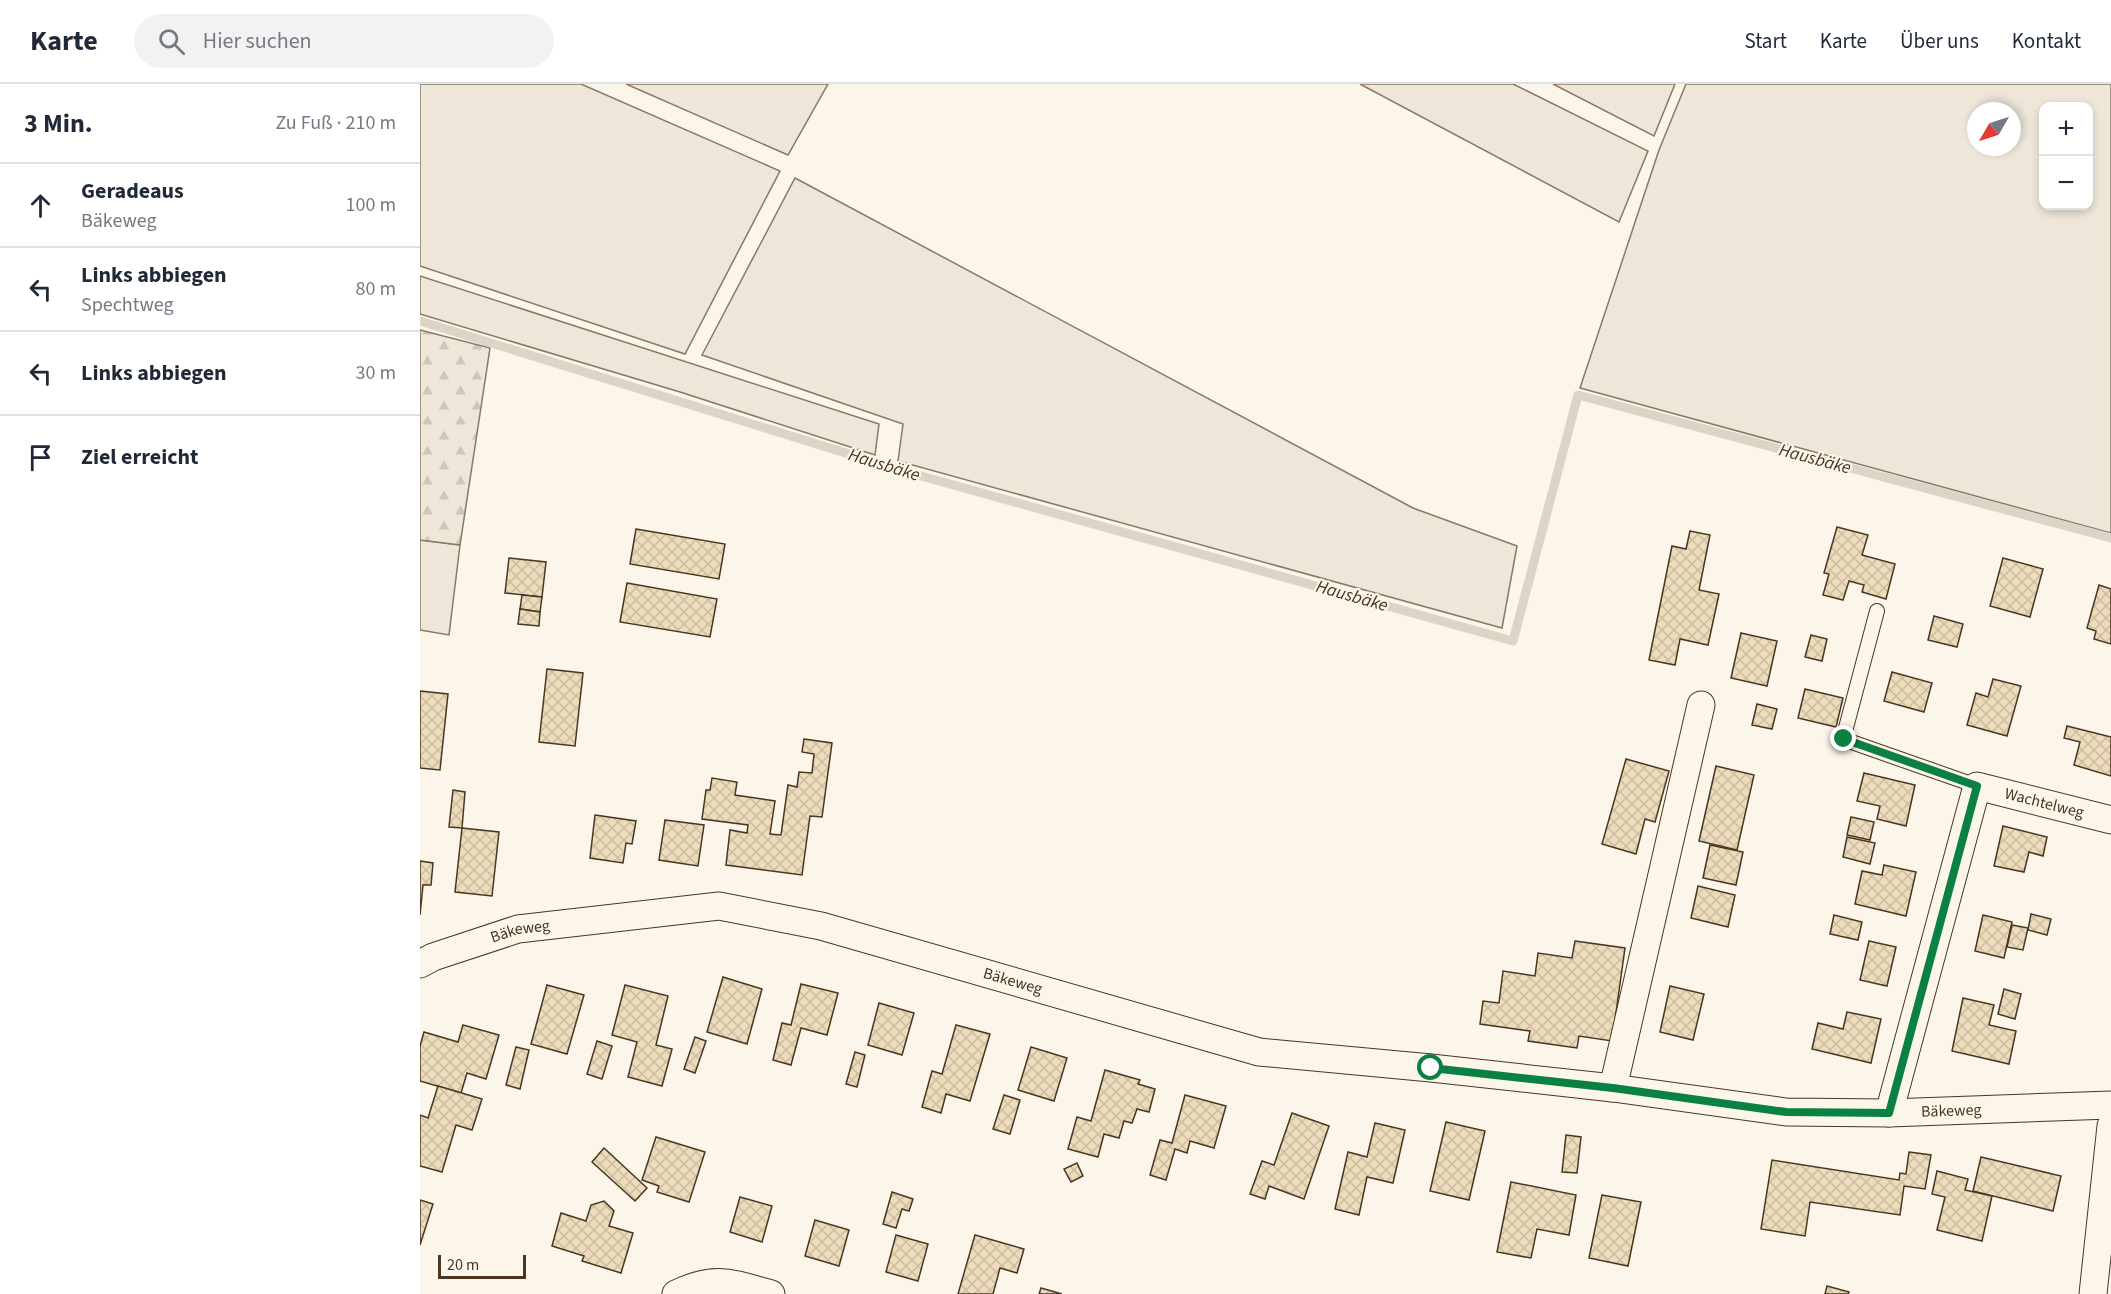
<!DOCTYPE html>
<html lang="de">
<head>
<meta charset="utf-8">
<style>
	body { margin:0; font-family:"Source Sans 3",sans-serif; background:#f2f2f3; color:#1f2937 }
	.controls { position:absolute; right:18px; top:18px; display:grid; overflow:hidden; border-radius:12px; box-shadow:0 3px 9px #0003 }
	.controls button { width:54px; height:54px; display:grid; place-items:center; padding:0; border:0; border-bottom:2px solid #e0e1e3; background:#fff; color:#1f2937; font:30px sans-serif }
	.compass { position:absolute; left:1547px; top:18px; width:54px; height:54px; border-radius:50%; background:#fff; box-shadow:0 3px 9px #0003; rotate:231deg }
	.scale { position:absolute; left:18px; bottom:15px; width:88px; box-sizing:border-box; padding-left:6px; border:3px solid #4a3520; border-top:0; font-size:16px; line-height:21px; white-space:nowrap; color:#4a3520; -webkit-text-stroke:4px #fbf6e9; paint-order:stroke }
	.stop { position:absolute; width:18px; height:18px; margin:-14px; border:4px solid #0b8043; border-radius:50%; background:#fff }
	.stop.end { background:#0b8043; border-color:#fff; box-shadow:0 2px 6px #0008 }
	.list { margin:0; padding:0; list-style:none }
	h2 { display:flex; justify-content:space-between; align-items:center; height:78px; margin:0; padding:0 24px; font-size:26px }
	h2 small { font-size:20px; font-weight:400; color:#747a83 }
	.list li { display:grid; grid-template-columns:39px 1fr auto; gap:18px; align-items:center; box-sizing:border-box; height:84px; padding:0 24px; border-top:2px solid #e0e1e3 }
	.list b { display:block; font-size:22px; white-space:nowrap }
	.list p { margin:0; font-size:20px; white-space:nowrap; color:#747a83 }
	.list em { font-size:20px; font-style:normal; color:#747a83 }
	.icon { flex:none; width:33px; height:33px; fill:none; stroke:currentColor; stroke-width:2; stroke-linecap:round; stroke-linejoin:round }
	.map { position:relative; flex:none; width:1691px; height:1210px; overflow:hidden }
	header { display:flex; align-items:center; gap:36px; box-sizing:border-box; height:84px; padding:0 30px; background:#fff; border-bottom:2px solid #e0e1e3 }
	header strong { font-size:28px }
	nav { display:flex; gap:33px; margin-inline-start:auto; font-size:21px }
	.search { width:420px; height:54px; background:#f2f2f3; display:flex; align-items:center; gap:15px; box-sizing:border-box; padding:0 21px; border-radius:33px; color:#747a83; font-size:22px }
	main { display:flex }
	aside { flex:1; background:#fff }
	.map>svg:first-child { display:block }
	.grass { fill:#ede6d9; stroke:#887966; stroke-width:1.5; fill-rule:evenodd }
	.forest { fill:url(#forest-firs); stroke:#887966; stroke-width:1.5 }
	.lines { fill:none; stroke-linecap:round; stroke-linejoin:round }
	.stream { stroke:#dcd4c6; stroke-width:9 }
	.building { fill:url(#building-cross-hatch); stroke:#4a3520; stroke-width:1.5 }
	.service-casing { stroke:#4a3520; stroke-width:16 }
	.minor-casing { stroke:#4a3520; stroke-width:29 }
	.service { stroke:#fbf6e9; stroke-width:14 }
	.minor { stroke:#fbf6e9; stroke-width:27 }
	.route { stroke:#0b8043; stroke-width:8 }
	.labels { text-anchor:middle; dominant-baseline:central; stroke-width:4.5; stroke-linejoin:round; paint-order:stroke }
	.street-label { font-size:16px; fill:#4a3520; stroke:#fbf6e9 }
	.water-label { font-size:18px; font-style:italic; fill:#4a3520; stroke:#fbf6e9 }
</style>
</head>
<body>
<header>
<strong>Karte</strong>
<div class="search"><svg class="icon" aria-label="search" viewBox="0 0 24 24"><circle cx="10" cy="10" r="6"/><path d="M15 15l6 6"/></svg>Hier suchen</div>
<nav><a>Start</a><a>Karte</a><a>Über uns</a><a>Kontakt</a></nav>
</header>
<main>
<aside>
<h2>3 Min.<small>Zu Fuß · 210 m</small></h2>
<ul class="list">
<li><svg class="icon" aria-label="ahead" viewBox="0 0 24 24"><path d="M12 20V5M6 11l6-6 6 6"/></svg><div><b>Geradeaus</b><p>Bäkeweg</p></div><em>100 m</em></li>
<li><svg class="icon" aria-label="left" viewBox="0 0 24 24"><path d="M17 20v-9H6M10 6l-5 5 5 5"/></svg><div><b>Links abbiegen</b><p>Spechtweg</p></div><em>80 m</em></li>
<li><svg class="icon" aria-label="left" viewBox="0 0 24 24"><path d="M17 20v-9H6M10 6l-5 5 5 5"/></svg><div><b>Links abbiegen</b></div><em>30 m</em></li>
<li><svg class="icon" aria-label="arrive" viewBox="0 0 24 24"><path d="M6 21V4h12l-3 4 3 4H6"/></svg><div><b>Ziel erreicht</b></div></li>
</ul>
</aside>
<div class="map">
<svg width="1691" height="1210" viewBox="0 0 1691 1210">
	<defs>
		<pattern id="forest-firs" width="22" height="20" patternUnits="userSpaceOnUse" patternTransform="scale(1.5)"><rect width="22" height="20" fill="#ede6d9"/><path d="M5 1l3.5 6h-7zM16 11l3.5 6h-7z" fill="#cdc6ba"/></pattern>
		<pattern id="building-cross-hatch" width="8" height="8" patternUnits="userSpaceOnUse" patternTransform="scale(1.5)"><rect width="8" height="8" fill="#ecdcbc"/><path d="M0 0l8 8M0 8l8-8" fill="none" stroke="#ccbda1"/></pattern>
	</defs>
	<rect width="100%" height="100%" fill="#fbf6e9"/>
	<g class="grass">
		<path d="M0 0H161L360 87 265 270 0 182Z"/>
		<path d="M206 0H408L368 71Z"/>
		<path d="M940 0H1093L1228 67 1199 138Z"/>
		<path d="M1133 0H1255L1234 52Z"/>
		<path d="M1266 0H1691V449L1160 304 1239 66ZM1624 22H1668V122H1624ZM1556 27H1592V63H1556Z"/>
		<path d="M375 94 993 424 1097 462 1082 544 478 377 483 340 282 271Z"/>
		<path d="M0 192 459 340 455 371 260 308 0 230Z"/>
		<path d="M0 456 40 461 29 551 0 546Z"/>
	</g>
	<path class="forest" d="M0 246 70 264 40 461 0 456Z"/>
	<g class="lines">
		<path class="stream" d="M0 237 487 388 1093 557 1158 311 1691 454"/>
	</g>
	<g class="building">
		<path d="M1417 443 1448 451 1442 471 1475 480 1466 515 1442 508 1444 501 1429 497 1423 516 1403 511 1409 490 1404 489Z"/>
		<path d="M216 445 305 460 299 495 210 480Z"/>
		<path d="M1270 447 1290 451 1279 506 1299 510 1288 561 1260 555 1255 581 1229 576 1252 462 1266 465Z"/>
		<path d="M89 474 126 478 122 513 85 509Z"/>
		<path d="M1583 474 1623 485 1610 533 1570 522Z"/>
		<path d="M207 499 297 515 290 553 200 538Z"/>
		<path d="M1679 501 1691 505V560L1674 555 1676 547 1667 544Z"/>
		<path d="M102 511 122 513 120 528 100 525Z"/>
		<path d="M100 525 120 528 119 542 98 540Z"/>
		<path d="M1514 532 1543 540 1537 563 1508 556Z"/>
		<path d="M1321 549 1357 557 1347 602 1311 594Z"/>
		<path d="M1391 551 1407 555 1402 577 1385 573Z"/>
		<path d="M127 585 163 589 155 662 119 658Z"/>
		<path d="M1472 588 1512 599 1504 628 1464 617Z"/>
		<path d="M1573 595 1601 602 1587 652 1547 641 1556 609 1568 613Z"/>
		<path d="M1385 605 1423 614 1416 643 1378 634Z"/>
		<path d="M0 607 28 610 20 686 0 684Z"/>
		<path d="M1337 620 1357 625 1352 645 1332 641Z"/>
		<path d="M1647 642 1691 653V692L1654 681 1660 658 1644 654Z"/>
		<path d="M384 655 412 659 402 733 390 732 382 791 306 781 310 746 327 749 328 741 282 735 286 706H290L292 694 317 698 315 711 355 717 350 750 361 751 368 701 377 703 379 688 392 689 394 670 382 668Z"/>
		<path d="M1206 675 1249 687 1235 738 1225 735 1216 770 1182 760Z"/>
		<path d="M1296 682 1334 691 1317 766 1279 757Z"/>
		<path d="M1444 689 1495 701 1486 742 1457 735 1460 722 1437 717Z"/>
		<path d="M33 706 45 708 42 744 29 743Z"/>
		<path d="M175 731 216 737 212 760 206 759 203 779 170 774Z"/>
		<path d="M1431 733 1454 738 1450 756 1427 751Z"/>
		<path d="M245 736 284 741 278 782 239 776Z"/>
		<path d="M1583 742 1627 753 1623 772 1609 768 1604 788 1574 782Z"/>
		<path d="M42 744 79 748 72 812 35 808Z"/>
		<path d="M1427 753 1455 759 1450 780 1423 773Z"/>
		<path d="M1290 761 1323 768 1316 801 1283 794Z"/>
		<path d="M0 777 13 779 11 801H3L0 831Z"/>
		<path d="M1464 781 1496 788 1486 832 1435 820 1442 787 1462 791Z"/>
		<path d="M1278 802 1315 811 1308 843 1271 834Z"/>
		<path d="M1611 830 1631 835 1627 851 1608 846Z"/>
		<path d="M1414 831 1442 838 1438 856 1410 850Z"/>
		<path d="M1563 831 1592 838 1584 874 1555 867Z"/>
		<path d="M1592 841 1608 844 1603 866 1587 863Z"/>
		<path d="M1155 857 1205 864 1192 957 1159 952 1157 964 1108 957 1110 947 1060 940 1063 917 1079 919 1083 887 1115 892 1118 869 1152 874Z"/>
		<path d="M1449 857 1476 863 1467 902 1440 896Z"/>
		<path d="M303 893 342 905 327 960 287 948Z"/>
		<path d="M381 900 418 909 407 951 381 944 371 981 353 976 362 939 371 941Z"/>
		<path d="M127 901 164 911 147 970 111 960Z"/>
		<path d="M205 901 248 912 236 961 252 965 242 1002 208 993 217 958 192 951Z"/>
		<path d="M1250 902 1284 910 1273 956 1240 948Z"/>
		<path d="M1584 905 1601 910 1595 935 1578 930Z"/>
		<path d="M1543 914 1574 921 1569 941 1596 947 1589 980 1532 967Z"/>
		<path d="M459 919 494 929 482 971 448 961Z"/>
		<path d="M1427 928 1461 935 1451 979 1392 965 1398 939 1423 945Z"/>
		<path d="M43 941 79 951 66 995 47 989 41 1009 0 997V962L4 948 38 958Z"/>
		<path d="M536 941 570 950 550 1017 526 1010 521 1029 502 1023 512 987 522 990Z"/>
		<path d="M275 953 286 957 275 989 264 985Z"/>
		<path d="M177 957 192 962 182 995 167 990Z"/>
		<path d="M96 963 109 966 100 1005 86 1001Z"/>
		<path d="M611 963 647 974 634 1017 598 1006Z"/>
		<path d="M435 968 445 971 437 1003 426 1000Z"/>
		<path d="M685 986 720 996 718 1000 735 1005 729 1028 717 1025 712 1039 704 1037 699 1054 684 1050 678 1073 648 1065 657 1033 671 1037Z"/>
		<path d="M18 1002 62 1015 52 1046 36 1041 22 1088 0 1082V1031L8 1034Z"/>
		<path d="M584 1011 600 1016 590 1050 573 1045Z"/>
		<path d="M765 1011 806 1022 794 1064 770 1057 767 1069 755 1065 746 1096 730 1091 740 1056 752 1059Z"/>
		<path d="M872 1029 909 1042 884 1115 849 1102 845 1115 830 1110 842 1077 854 1081Z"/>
		<path d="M1026 1038 1065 1047 1049 1116 1010 1107Z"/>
		<path d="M955 1039 985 1046 973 1099 947 1093 939 1131 915 1125 928 1068 947 1073Z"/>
		<path d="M1146 1051 1161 1053 1157 1089 1142 1088Z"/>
		<path d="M236 1053 285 1068 269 1118 237 1108 239 1102 222 1096Z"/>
		<path d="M184 1064 227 1104 215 1117 172 1078Z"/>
		<path d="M1489 1068 1511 1071 1505 1105 1484 1102 1480 1131 1390 1118 1385 1152 1341 1145 1352 1076 1479 1096 1480 1089 1486 1090Z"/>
		<path d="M1561 1073 1641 1092 1633 1127 1553 1107Z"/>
		<path d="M657 1079 663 1092 651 1098 644 1085Z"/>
		<path d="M1517 1087 1548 1095 1545 1106 1572 1112 1562 1157 1517 1146 1525 1113 1512 1110Z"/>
		<path d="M1091 1098 1156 1111 1149 1151 1117 1145 1111 1174 1077 1168Z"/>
		<path d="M472 1108 493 1115 489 1127 482 1125 476 1144 463 1140Z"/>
		<path d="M1182 1111 1221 1118 1208 1182 1169 1174Z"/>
		<path d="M320 1113 352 1122 342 1158 310 1148Z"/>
		<path d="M0 1116 13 1120 0 1161Z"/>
		<path d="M184 1117 194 1127 189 1142 213 1149 201 1189 162 1177 164 1172 132 1162 141 1129 166 1137 171 1121Z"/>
		<path d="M395 1136 429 1146 419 1182 385 1172Z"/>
		<path d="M476 1151 508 1160 498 1197 466 1188Z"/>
		<path d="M555 1151 604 1165 597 1189 580 1184 573 1210H538Z"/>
		<path d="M1407 1202 1429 1208 1428 1210H1405Z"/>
		<path d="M621 1204 642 1210H619Z"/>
	</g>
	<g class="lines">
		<g class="service-casing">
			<path id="service" d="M1457 527 1423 655 1557 702"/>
		</g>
		<g class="minor-casing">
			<g id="minor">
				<path id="s1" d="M0 880 13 873 98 845 299 822 401 842 839 968 1011 984 1193 1004 1366 1028 1469 1029 1691 1021"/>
				<path d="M1193 1004 1281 621"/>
				<path id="s2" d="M1469 1029 1557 702 1691 736"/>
				<path d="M256 1210C295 1191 311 1199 351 1210"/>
				<path d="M1673 1210 1691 1042"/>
			</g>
		</g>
		<use href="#service" class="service"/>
		<use href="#minor" class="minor"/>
	</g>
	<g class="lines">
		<path class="route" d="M1011 984 1193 1004 1366 1028 1469 1029 1557 702 1424 655"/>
	</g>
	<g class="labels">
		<g class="street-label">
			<text stroke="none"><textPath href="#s2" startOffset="408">Wachtelweg</textPath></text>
			<text stroke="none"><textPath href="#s1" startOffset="106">Bäkeweg</textPath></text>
			<text stroke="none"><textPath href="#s1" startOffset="610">Bäkeweg</textPath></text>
			<text stroke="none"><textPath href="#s1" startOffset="1562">Bäkeweg</textPath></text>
		</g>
		<g class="water-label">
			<text transform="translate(1395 375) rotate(15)">Hausbäke</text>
			<text transform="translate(464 381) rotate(17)">Hausbäke</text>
			<text transform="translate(932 512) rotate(16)">Hausbäke</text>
		</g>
	</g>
</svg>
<div class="controls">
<button>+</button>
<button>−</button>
</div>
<svg class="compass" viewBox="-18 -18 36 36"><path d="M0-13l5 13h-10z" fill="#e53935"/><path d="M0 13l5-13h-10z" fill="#747a83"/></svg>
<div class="scale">20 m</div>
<div class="stop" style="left:1011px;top:984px"></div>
<div class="stop end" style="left:1424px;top:655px"></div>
</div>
</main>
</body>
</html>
